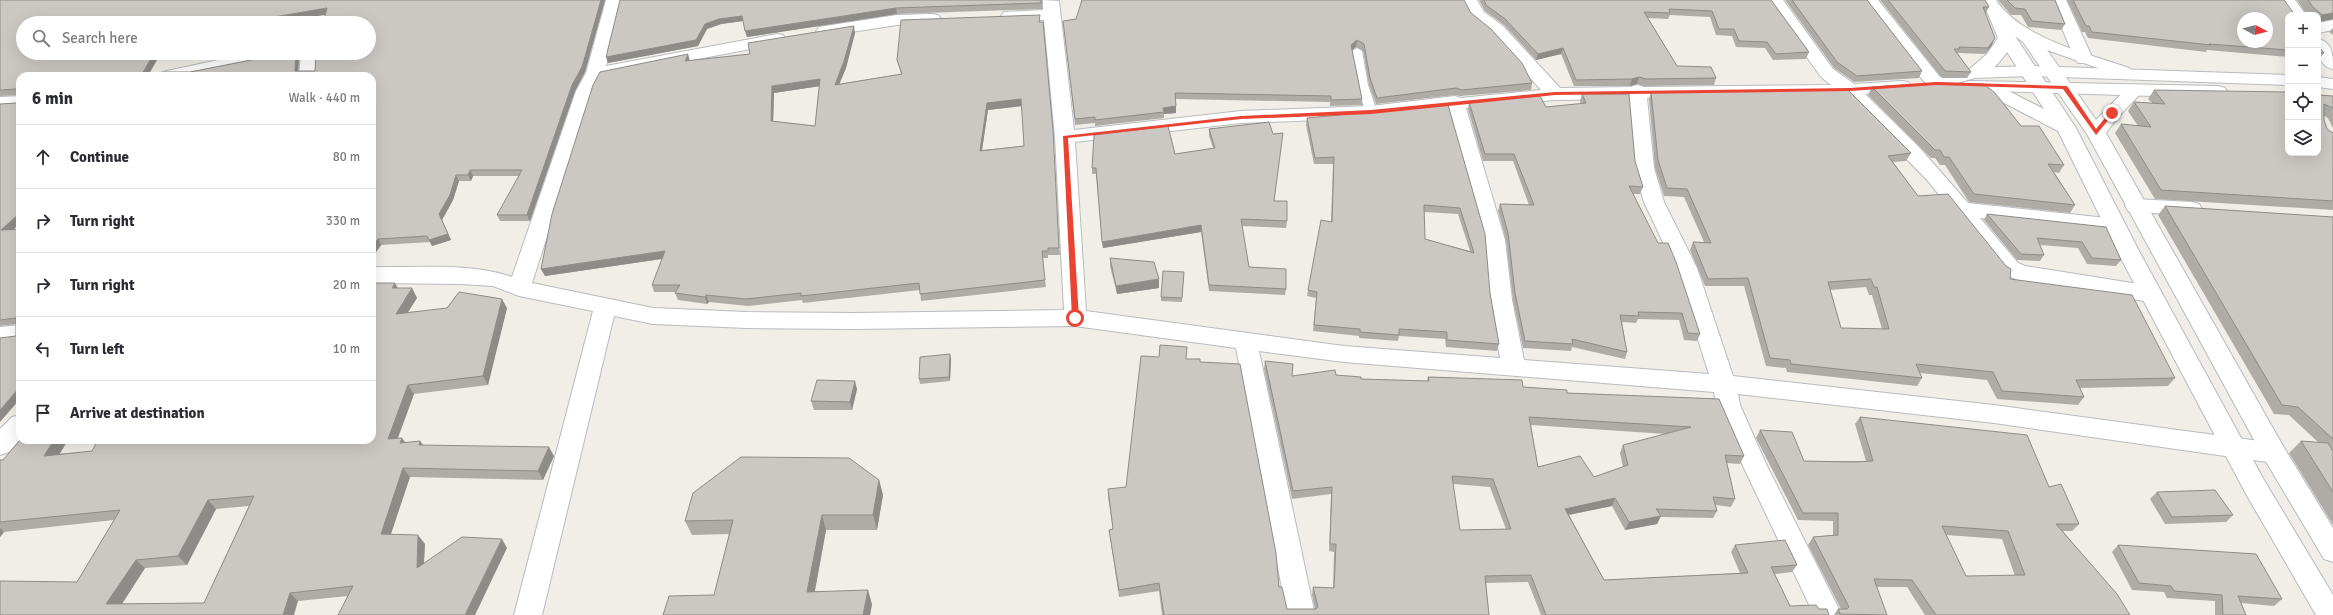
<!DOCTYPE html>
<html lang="en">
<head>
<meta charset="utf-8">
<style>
	body { margin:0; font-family:Signika,sans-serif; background:#f2f2f3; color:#2b2b33 }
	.controls { position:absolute; right:12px; top:12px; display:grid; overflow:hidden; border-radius:8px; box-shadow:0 4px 16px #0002 }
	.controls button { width:36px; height:36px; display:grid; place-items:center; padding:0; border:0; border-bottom:1px solid #e1e1e2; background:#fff; color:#2b2b33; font:20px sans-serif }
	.compass { position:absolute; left:2237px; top:12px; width:36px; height:36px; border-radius:50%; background:#fff; box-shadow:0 4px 16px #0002; rotate:97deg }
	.stop { position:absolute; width:12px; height:12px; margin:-9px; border:3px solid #ea4332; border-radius:50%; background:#fff }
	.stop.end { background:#ea4332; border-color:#fff; box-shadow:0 1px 4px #0008 }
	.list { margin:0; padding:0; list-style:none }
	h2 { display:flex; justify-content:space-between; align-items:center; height:52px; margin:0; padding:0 16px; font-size:17px }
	h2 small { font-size:13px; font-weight:400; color:#7c7c81 }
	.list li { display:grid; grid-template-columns:26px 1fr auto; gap:12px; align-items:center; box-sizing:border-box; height:64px; padding:0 16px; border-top:1px solid #e1e1e2 }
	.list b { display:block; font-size:15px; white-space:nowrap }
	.list em { font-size:13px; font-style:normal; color:#7c7c81 }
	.icon { flex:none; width:22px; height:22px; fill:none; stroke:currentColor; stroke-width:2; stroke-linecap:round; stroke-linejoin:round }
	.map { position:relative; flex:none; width:2333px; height:615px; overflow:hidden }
	.search { position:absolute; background:#fff; box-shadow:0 4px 16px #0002; left:16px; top:16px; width:360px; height:44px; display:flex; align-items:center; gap:10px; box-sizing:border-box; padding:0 14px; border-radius:22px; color:#7c7c81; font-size:15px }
	.panel { position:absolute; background:#fff; box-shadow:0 4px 16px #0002; left:16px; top:72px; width:360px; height:372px; border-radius:12px }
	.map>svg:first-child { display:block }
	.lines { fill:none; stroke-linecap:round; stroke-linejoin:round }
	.lane-casing { stroke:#b8bbbf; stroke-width:2 }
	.street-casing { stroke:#b8bbbf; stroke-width:2 }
	.secondary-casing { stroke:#b7babf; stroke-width:2 }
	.lane { fill:#fff; fill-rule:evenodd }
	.street { fill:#fff; fill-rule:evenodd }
	.secondary { fill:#fff; fill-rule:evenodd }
	.wall { fill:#afaca8; fill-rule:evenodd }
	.shaded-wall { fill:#8e8c88 }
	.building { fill:#cbc8c3; stroke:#8e8c88; fill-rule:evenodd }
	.route { fill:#ea4332 }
</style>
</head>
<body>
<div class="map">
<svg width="2333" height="615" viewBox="0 0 2333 615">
	<rect width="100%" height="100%" fill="#f0eee6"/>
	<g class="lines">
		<g class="lane-casing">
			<path id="lane" d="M1357 48 1362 51 1368 85 1377 112 1371 115 1365 112 1358 85 1352 51Z"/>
		</g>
		<g class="street-casing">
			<g id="street">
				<path d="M606 0H622L606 66 777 34 783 35 786 39 783 43 777 44 602 77 594 91 532 283 653 308 746 312 854 313 1064 310 1055 137 1044 20H1004L1001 16 1004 12 1043 10V0L1059 1 1074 130 1241 111 1371 106 1455 96 1460 98 1541 90 1491 34 1471 19 1461 0H1477L1484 12 1503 26 1560 88 1630 87 1637 85 1644 87 1831 85 1821 77 1766 0H1783L1833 69 1854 84 1902 81 1908 82 1911 86 1908 90 1865 94 1918 146 1968 203 2116 219 2123 221 2126 226 2123 231 2116 233 1980 218 2018 263 2025 266 2151 286 2159 289 2162 294 2159 299 2151 302 2020 281 2002 273 1928 181 1845 96 1647 98 1654 168 1664 202 1697 268 1733 376 1994 405 2274 443 2283 446 2286 453 2283 460 2274 463 1994 423 1738 394 1740 405 1767 466 1842 615H1814L1743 466 1716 405 1714 392 1344 362 1259 351 1315 615H1287L1236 348 1075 326 854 329 746 328 653 324 614 316 542 615H514L593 311 519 296 493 286 461 284 372 283V267C415 268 471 262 512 277L576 91 586 73ZM1628 99 1634 168 1644 202 1675 268 1709 374 1524 360 1512 300 1505 240 1466 108 1555 100ZM1448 110 1485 240 1490 300 1500 358 1344 346 1086 311 1075 142 1241 123 1371 118Z"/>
				<path d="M1861 0H1878L1940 77 1974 68 2029 66 2288 75V85L2029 76 1975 78 1936 89 1930 88 1921 78Z"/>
				<path d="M2050 0H2066L2093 59 2090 63H2078L2075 59Z"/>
				<path d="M2279 0H2295L2306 15H2288Z"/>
				<path d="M932 14 938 15 941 19 938 23 897 25 825 36 819 35 816 31 819 27 825 26 897 15Z"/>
				<path d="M2333 20V30L2318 33V23Z"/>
				<path d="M2318 39C2333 42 2333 56 2333 69 2318 66 2318 52 2318 39Z"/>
				<path d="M251 53H285L282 57 193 76H159L162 72Z"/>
				<path d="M301 53H319L317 76H299Z"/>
				<path d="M2318 77 2333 79V89L2318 87Z"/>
				<path d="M1970 81 2218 86 2225 88 2227 92 2225 96 2218 98 1964 90 1961 86 1964 82Z"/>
				<path d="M20 96V108L0 109V97Z"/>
				<path d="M2135 199 2192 202 2199 204 2202 209 2199 214 2192 216 2128 211 2125 206 2128 201Z"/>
				<path d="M20 325V341L0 343V327Z"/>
				<path d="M20 415V440L9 452 0 455V429L12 417Z"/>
			</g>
		</g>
		<g class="secondary-casing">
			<path id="secondary" d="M1980 0H1996C2022 39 2087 53 2129 68L2132 72 2129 76 2123 77 2047 50 2096 120 2130 85H2142L2145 89 2118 117 2106 133 2283 446 2333 528V562L2324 559 2265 460 2087 134 2023 42 2015 36 2076 128 2139 251 2264 480 2333 595V615H2316L2246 494 2117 251 2058 131 1981 91 1978 87 1981 83H1993L2044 109 2007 52C1999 64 1984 81 1968 77L1965 73 1987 54 1998 38 1988 14Z"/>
		</g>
		<use href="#lane" class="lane"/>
		<use href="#street" class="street"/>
		<use href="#secondary" class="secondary"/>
	</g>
	<g class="wall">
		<path d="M0 0H605L585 72 575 91 530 221H500L497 215 519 176H473L471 181H459L453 200 442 220 451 240 432 246 430 242 381 245 372 258V76L190 72 299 57 298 71H315L325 15 23 23 20 76V223L14 229 20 399 16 336V324L0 326V104L17 103V95L0 96Z"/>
		<path d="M620 0H1042V9L897 14 747 37 743 21 721 24 707 29 698 46 608 63Z"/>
		<path d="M1479 0H1771L1809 52 1806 59 1773 60 1765 48 1736 47 1732 36 1716 35 1710 17 1670 15 1668 19 1648 18 1677 66 1716 78 1714 85 1644 86 1637 84 1630 86H1574L1561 54 1536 60 1504 25 1485 11Z"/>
		<path d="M1785 0H1867L1922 71 1919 78 1854 82 1834 68Z"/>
		<path d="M1880 0H1985L1989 7 1986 13H1985L1992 45 1985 54 1958 53V54L1971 72 1967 78H1942Z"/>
		<path d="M1998 0H2055L2065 24 2061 30 2028 27 2021 15H2011Z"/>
		<path d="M2067 0H2284L2288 15V57L2207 50 2206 52 2088 38 2085 32H2082Z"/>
		<path d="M2297 0H2333V19L2318 22V15H2307Z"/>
		<path d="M1471 13 1532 83 1531 90 1460 96 1455 95 1376 104 1369 85 1363 51 1356 47 1352 50 1362 99V105L1330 106V102L1175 99 1176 113 1164 114V118L1095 126V123L1075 125 1064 27 1076 19Z"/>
		<path d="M1041 22 1060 255H1048V258H1042L1046 287 921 301 920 290 803 303 802 300 748 306 709 302 707 304 678 300 675 293 676 292H654L652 285 662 259 545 276 541 269 690 61 750 54 855 33 846 68 839 84 901 74 897 60ZM819 86 815 126 773 121 774 93ZM1022 106 1024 146 982 150 988 110Z"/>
		<path d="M2333 28V35L2329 32Z"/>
		<path d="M2318 45 2324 53 2319 59H2318Z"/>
		<path d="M1872 87 2021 126 2064 165 2059 173 2054 172 2075 205 2070 213 1969 202 1945 165H1940L1935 158H1931L1868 95Z"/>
		<path d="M2154 90 2318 95 2333 96V128L2328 118 2324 116V120L2327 129 2333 133V210L2155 199 2115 133 2121 124 2138 126 2128 111 2134 102 2152 103 2148 99Z"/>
		<path d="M1651 92 1911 153 1906 161 1893 162 1918 196 2010 279 2175 378 2168 386 2080 388 2084 397 2078 405 1997 399 1987 380 1920 373 1922 378 1917 386 1787 372 1786 368 1766 366 1744 286H1705L1690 250 1693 242H1704L1684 197 1664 196 1655 168 1649 99ZM1866 287 1869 295H1872L1882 329 1841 328 1830 290Z"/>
		<path d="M1582 94 1635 161 1643 187 1640 194H1632L1700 334 1697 341 1684 340 1679 320 1638 319 1636 323 1622 322 1627 352 1625 359 1572 347 1571 351 1523 348 1513 300 1506 240 1498 211 1500 204 1529 205 1513 161H1483L1468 109 1469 102 1546 107 1581 104 1580 101Z"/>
		<path d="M1448 105 1490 293 1499 344 1497 351 1446 347 1445 339 1399 336 1398 341 1359 338V336L1313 331 1316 298 1307 296 1308 290 1331 221 1333 164H1314L1306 125 1307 118ZM1424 212 1458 214 1470 251 1425 239Z"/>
		<path d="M1209 129 1275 201 1287 221 1286 228 1242 226 1249 267 1286 289 1285 295 1209 291 1201 232 1103 248 1096 174H1092V168L1213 148 1209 136Z"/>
		<path d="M2165 206 2333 217V525L2289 453 2301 441 2319 443 2289 415 2274 414 2158 215Z"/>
		<path d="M1987 214 2106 227 2121 260 2116 266 2087 264 2078 248 2040 245 2044 255 2040 261 2017 260 1984 220Z"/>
		<path d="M1110 258 1159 288 1117 294 1110 266Z"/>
		<path d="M1184 272 1182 302 1161 301V297Z"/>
		<path d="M398 288H412L417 298 408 312 507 308 488 385 414 394 398 438 406 443 420 441 424 446 554 456 543 480 410 477 390 534 425 544 424 563 507 548 348 596 298 601 0 615 77 582 114 520 4 532 0 537V460H3L68 440 59 454 92 451ZM249 506 204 603 122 604 145 568 187 565 216 509Z"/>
		<path d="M951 359 950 381 920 384 919 379Z"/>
		<path d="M1265 361 1292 376 1336 375 1361 379 1427 381 1428 377 1567 393 1719 399 1744 456 1740 464 1727 463 1735 499 1731 507 1716 505 1717 511 1713 518 1660 517 1657 524 1625 530 1612 506 1569 515 1604 580 1740 573 1731 552 1735 545 1797 565 1792 572 1775 574 1790 606 1819 609 1829 615H1541L1528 582 1486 583 1489 615H1162L1159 591 1119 597 1110 537 1109 530 1113 529 1108 497V489L1126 487 1200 362 1287 609H1315L1312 595 1313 587 1333 588 1334 552 1329 551 1331 494 1292 499 1264 369ZM1531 425 1666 434 1623 445 1620 453 1623 467 1594 477 1538 467ZM1453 484 1490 487 1506 529 1460 530Z"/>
		<path d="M857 389 852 410H814L811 401Z"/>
		<path d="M1860 417 2049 487 2079 524 2072 531H2063L2130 615H1925L1907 587H1876L1887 615H1834L1838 609H1841L1808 545 1813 537 1833 535V521L1798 520 1756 438 1760 430 1804 461H1866L1855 424ZM1946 535 2002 539 2015 576H1966Z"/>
		<path d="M879 480 883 495 877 530H826L815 591 872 604 870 615H663L714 595 729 534 692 535 685 521Z"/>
		<path d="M2157 492 2233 515 2226 522 2165 524 2150 499Z"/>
		<path d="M2118 545 2282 599 2274 606 2241 603 2246 615H2215V601L2167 598 2164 592 2132 590 2112 552Z"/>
	</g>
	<g class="shaded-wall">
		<path d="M601 0H605L585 72 575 91 530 221 527 215Z"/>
		<path d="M327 8 330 14 276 23H239Z"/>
		<path d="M896 8 897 14 747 37 745 31Z"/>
		<path d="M2333 13V19L2318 22V21L2322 15Z"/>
		<path d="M742 16 743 21 721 24 707 29 698 46 608 63 606 57 719 19Z"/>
		<path d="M854 26 855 33 846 68 836 92 835 85Z"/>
		<path d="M1995 38 1992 45 1985 54 1988 48Z"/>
		<path d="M1357 40 1356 47 1351 51V45Z"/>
		<path d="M1563 48 1561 54 1536 60 1538 54Z"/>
		<path d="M154 53H161L148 76H141Z"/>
		<path d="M296 53H297L299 57 298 76 295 71Z"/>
		<path d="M688 54 690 61H685Z"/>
		<path d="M1639 77 1637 84 1630 86 1632 79Z"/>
		<path d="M820 79 821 86 774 93 773 128 771 121 772 86Z"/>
		<path d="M1021 99 1022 106 988 110 981 157 980 151 987 103Z"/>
		<path d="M1176 106V113L1164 114 1163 108Z"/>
		<path d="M470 170 473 176 471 181 468 175Z"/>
		<path d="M456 175 459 181 453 200 442 220 451 240 432 246 429 240 439 214Z"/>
		<path d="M20 213V223L6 236 1 230Z"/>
		<path d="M1201 225V232L1103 248 1102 242Z"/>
		<path d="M378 239 381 245 372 258V247Z"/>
		<path d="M665 251 668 258 545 276 541 269Z"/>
		<path d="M1159 279V288L1117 294 1116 286Z"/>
		<path d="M395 283 400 292 392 288Z"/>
		<path d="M412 288 417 298 401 323 396 314Z"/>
		<path d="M706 295 709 302 707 304 705 297Z"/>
		<path d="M502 299 507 308 488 385 483 376Z"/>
		<path d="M950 354 951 359 950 381 949 377Z"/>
		<path d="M855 381 857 389 852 410 850 402Z"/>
		<path d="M408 385 414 394 394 448 388 439Z"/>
		<path d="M20 387V399L0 422V410Z"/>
		<path d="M402 438 409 447 400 443Z"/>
		<path d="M54 440H68L53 465 44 456Z"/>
		<path d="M420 441 426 450 419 445Z"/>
		<path d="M549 447 554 456 543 480 538 471Z"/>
		<path d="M403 468 410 477 388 543 381 534Z"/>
		<path d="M879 480 883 495 877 530 873 515Z"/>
		<path d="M1615 498 1612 506 1562 516 1565 509Z"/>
		<path d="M208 500 216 509 187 565 178 556Z"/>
		<path d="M822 515 826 530 812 606 807 592Z"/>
		<path d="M1661 516 1657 524 1625 530 1629 522Z"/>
		<path d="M0 528 4 532 0 537Z"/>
		<path d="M418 535 425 544 423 577 417 568Z"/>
		<path d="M502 539 507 548 475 615H465Z"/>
		<path d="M136 560 145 568 116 613 106 604Z"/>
		<path d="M868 590 872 604 870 615H863Z"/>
		<path d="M290 593 298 601 294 615H283Z"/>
	</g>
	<g class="building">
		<path d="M0 0H601L582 67 572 85 527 215H497L522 170H470L468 175H456L450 195 439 214 448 234 429 240 427 236 378 239 372 247V76H163L164 72H190L287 53H296L295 71H315L316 53H369V23H323L327 8 239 23H23V53H154L141 76H20V213L1 230 20 229V242L18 245H20V387L0 410V338L16 336V318L0 320V104L17 103V89L0 90Z"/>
		<path d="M620 0H1041V3L896 8 745 31 742 16 719 19 705 24 696 40 606 57Z"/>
		<path d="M1082 0H1464L1471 13 1491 29 1522 63 1532 83 1462 90 1456 88 1377 98 1370 78 1364 44 1357 40 1351 45 1362 99 1331 100V96L1175 93 1176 106 1163 108 1164 112 1095 120V117L1075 119 1063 21 1076 19Z"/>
		<path d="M1484 0H1771L1809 52 1776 54 1767 42 1739 41 1734 29H1719L1712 11 1669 9 1670 13 1644 12 1677 66 1711 67 1716 78 1646 79 1639 77 1632 79 1576 80 1563 48 1538 54 1505 19 1486 5Z"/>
		<path d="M1792 0H1867L1922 71 1857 76 1837 62Z"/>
		<path d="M1888 0H1985L1989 7H1983L1995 38 1988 48 1959 47 1960 49H1954L1971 72 1945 71Z"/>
		<path d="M2007 0H2055L2065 24 2032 21 2025 9 2015 8Z"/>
		<path d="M2073 0H2284L2295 15H2288V50L2209 44 2211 45 2092 32 2089 26H2086ZM2243 18H2267V42H2243Z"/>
		<path d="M2308 0H2333V13L2322 15 2313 7Z"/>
		<path d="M1040 15 1039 22H1043L1053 130 1059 248H1048V251H1042L1045 280 920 294 919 283 801 296V293L746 299 706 295 705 297 675 293 680 285H652L665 251 541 269 552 214 593 85 600 72 688 54 685 61 750 54 748 43 854 26 844 61 835 85 902 74 897 60 901 20ZM820 79 815 126 771 121 772 86ZM1021 99 1024 146 980 151 987 103Z"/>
		<path d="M2318 45 2324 53 2318 52Z"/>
		<path d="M1940 83 1984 84 1995 93 2021 126H2039L2064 165 2048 164 2075 205 1974 194 1949 157H1944L1940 150H1935L1872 87Z"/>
		<path d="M1848 90 1911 153 1888 156 1918 196 1948 194 2006 266 2011 269 2010 279 2132 295 2175 378 2076 380 2084 397 2002 391 1993 372 1916 364 1922 378 1791 364 1790 360 1770 358 1748 278 1708 279 1693 242 1711 243 1687 189 1667 188 1658 160 1651 92ZM1871 279 1874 287H1877L1889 329 1841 328 1828 282Z"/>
		<path d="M2154 90 2288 92V153H2318V95L2333 96V108L2324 104V120L2327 129 2333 133V201L2161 190 2121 124 2151 127 2134 102 2165 104Z"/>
		<path d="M1582 94H1629L1635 161 1643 187 1629 186 1658 243H1668L1676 262 1700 334 1688 333 1682 313 1638 312 1639 316 1620 315 1627 352 1572 339 1573 344 1525 341 1515 293 1508 233 1500 204 1534 205 1514 154H1485L1469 102 1540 96 1546 107 1586 103Z"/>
		<path d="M1448 105 1485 234 1490 293 1499 344 1447 340V332L1399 329V335L1360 332V329L1314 325 1317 292 1308 290 1321 220 1332 222 1334 157 1315 158 1307 118ZM1424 205 1460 208 1474 253 1425 239Z"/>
		<path d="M1269 122 1273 134 1283 133 1274 201H1287V221L1241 219 1249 267 1286 269V289L1209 285 1201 225 1102 242 1096 168H1092L1094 135 1168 126 1175 154 1215 148 1209 129Z"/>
		<path d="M2165 206 2333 217V439L2298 407 2282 405Z"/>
		<path d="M1987 214 2106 227 2121 260 2092 258 2082 242 2037 238 2044 255 2021 254Z"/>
		<path d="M1110 258 1154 262 1159 279 1116 286Z"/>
		<path d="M1163 271 1184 272 1182 298 1161 297Z"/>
		<path d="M372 283H395L392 288H412L396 314 447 308 459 292 502 299 483 376 408 385 388 439 402 438 400 443 420 441 419 445 549 447 538 471 403 468 381 534 418 535 417 568 462 537 502 539 465 615H338L353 586 290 593 283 615H0V581L77 582 120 510 0 522V460H3L20 440H54L44 456 92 451 98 440H372ZM254 496 204 603 106 604 136 560 178 556 208 500Z"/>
		<path d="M1160 345 1187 347 1186 359H1200V362L1240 364 1276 553 1279 587H1282L1287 609H1316L1318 607 1313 587 1334 588 1336 544H1330L1332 487 1293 491 1265 361 1293 364 1292 376 1335 370 1336 375 1361 377V379L1429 381 1428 377 1522 380 1523 387 1567 390V393L1719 399 1744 456 1725 455 1735 499 1713 497 1717 511 1656 509 1661 516 1629 522 1615 498 1565 509 1604 580 1748 573 1735 545 1785 540 1797 565 1771 567 1790 606 1816 605 1819 609H1827L1829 615H1546L1531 575 1485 576 1489 615H1164L1159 583 1119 590 1109 530 1113 529 1108 489 1126 487 1141 356 1159 357ZM1529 417 1691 427 1623 445 1628 465 1594 477 1580 456 1538 467ZM1452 476 1493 479 1511 529 1460 530Z"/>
		<path d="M950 354 949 377 919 379 920 357Z"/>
		<path d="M817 380 855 381 850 402 811 401Z"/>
		<path d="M1860 417 2027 435 2049 487 2061 484 2079 524H2056L2117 594 2130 615H1936L1912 580 1874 579 1887 615 1840 614 1838 609H1847L1849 607 1813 537 1838 535V513H1803L1760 430 1792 432 1804 461 1852 462 1873 461ZM1942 526 2008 531 2025 575 1966 576Z"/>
		<path d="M2301 441 2328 443 2333 451V492Z"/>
		<path d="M741 457 849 458 879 480 873 515H822L807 592 868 590 863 615H663L669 596 714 595 733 520 685 521 693 493Z"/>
		<path d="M2215 490 2233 515 2172 517 2157 492Z"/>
		<path d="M2118 545 2256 554 2282 599 2238 596 2246 615H2223L2222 595 2174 591 2171 586 2139 583Z"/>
	</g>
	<path class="route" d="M1936 82 2067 86 2096 129 2110 112 2114 113 2096 135 2063 89 1936 85 1850 91 1555 95 1371 114 1241 119 1068 138 1079 318 1075 320 1072 318 1063 136 1241 116 1371 110 1555 92 1850 88Z"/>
</svg>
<div class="controls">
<button>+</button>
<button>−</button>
<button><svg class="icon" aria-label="locate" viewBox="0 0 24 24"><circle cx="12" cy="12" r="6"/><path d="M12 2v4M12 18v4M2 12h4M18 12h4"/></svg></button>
<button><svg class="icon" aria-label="layers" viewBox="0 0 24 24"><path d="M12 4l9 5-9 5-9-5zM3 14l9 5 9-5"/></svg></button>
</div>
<svg class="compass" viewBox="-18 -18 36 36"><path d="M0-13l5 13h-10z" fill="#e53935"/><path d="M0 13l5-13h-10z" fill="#7c7c81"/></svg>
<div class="stop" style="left:1075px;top:318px"></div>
<div class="stop end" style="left:2112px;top:113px"></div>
<div class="search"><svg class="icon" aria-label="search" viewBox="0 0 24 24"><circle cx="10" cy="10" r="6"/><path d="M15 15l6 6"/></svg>Search here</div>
<section class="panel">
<h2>6 min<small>Walk · 440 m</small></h2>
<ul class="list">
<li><svg class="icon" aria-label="ahead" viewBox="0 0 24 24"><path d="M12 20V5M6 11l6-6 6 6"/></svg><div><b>Continue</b></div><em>80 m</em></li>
<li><svg class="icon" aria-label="right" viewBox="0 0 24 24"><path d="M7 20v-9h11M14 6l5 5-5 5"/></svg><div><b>Turn right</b></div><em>330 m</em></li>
<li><svg class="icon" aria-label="right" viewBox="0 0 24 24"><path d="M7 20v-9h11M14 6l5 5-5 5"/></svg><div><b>Turn right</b></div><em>20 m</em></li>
<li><svg class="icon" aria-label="left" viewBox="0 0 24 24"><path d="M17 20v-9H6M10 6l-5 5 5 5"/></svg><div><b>Turn left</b></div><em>10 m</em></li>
<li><svg class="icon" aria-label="arrive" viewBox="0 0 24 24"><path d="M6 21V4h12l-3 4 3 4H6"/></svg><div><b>Arrive at destination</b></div></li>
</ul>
</section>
</div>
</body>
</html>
